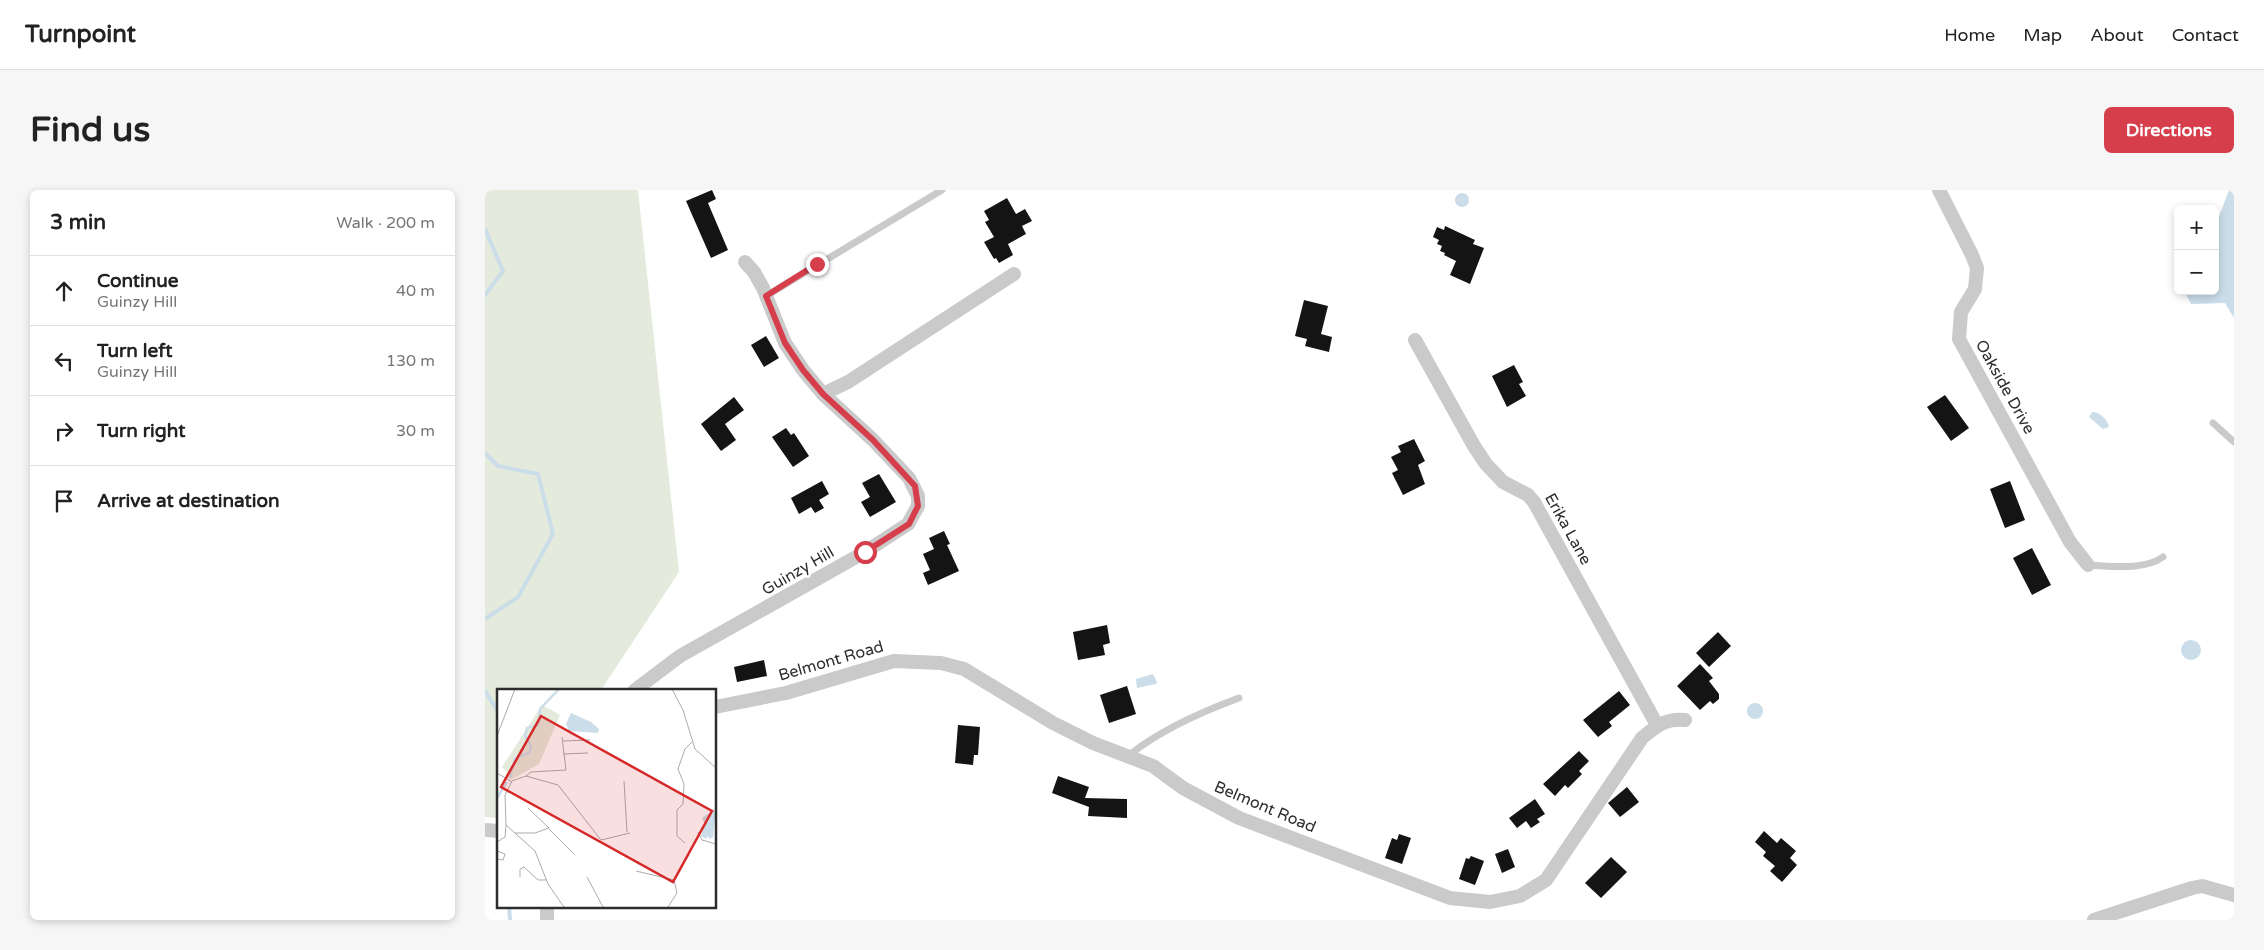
<!DOCTYPE html>
<html lang="en">
<head>
<meta charset="utf-8">
<style>
	body { margin:0; font-family:"Varela Round",sans-serif; background:#f6f6f6; color:#222 }
	.controls { position:absolute; right:15px; top:15px; display:grid; overflow:hidden; border-radius:8px; box-shadow:0 2px 8px #0003 }
	.controls button { width:45px; height:45px; display:grid; place-items:center; padding:0; border:0; border-bottom:1px solid #e0e0e0; background:#fff; color:#222; font:25px sans-serif }
	.stop { position:absolute; width:15px; height:15px; margin:-11px; border:4px solid #d63e4c; border-radius:50%; background:#fff }
	.stop.end { background:#d63e4c; border-color:#fff; box-shadow:0 1px 5px #0008 }
	.list { margin:0; padding:0; list-style:none }
	h2 { display:flex; justify-content:space-between; align-items:center; height:65px; margin:0; padding:0 20px; font-size:21px }
	h2 small { font-size:16px; font-weight:400; color:#767676 }
	.list li { display:grid; grid-template-columns:32px 1fr auto; gap:15px; align-items:center; box-sizing:border-box; height:70px; padding:0 20px; border-top:1px solid #e0e0e0 }
	.list b { display:block; font-size:19px; white-space:nowrap }
	.list p { margin:0; font-size:16px; white-space:nowrap; color:#767676 }
	.list em { font-size:16px; font-style:normal; color:#767676 }
	.icon { flex:none; width:28px; height:28px; fill:none; stroke:currentColor; stroke-width:2; stroke-linecap:round; stroke-linejoin:round }
	.map { position:relative; flex:none; width:1749px; height:730px; overflow:hidden; border-radius:8px }
	header { display:flex; align-items:center; gap:30px; box-sizing:border-box; height:70px; padding:0 25px; background:#fff; border-bottom:1px solid #e0e0e0 }
	header strong { font-size:24px }
	nav { display:flex; gap:28px; margin-inline-start:auto; font-size:18px }
	.intro { display:flex; align-items:center; justify-content:space-between; box-sizing:border-box; height:120px; padding:0 30px }
	h1 { margin:0; font-size:35px }
	.button { padding:12px 22px; border-radius:8px; background:#d63e4c; color:#fff; font-size:18px; font-weight:700 }
	main { display:flex; gap:30px; padding:0 30px }
	aside { flex:1; background:#fff; border-radius:8px; box-shadow:0 2px 8px #0003 }
	.map>svg:first-child { display:block }
	.green { fill:#e4eadc }
	.water { fill:#cadde8 }
	.lines { fill:none; stroke-linecap:round; stroke-linejoin:round }
	.stream { stroke:#cadde8; stroke-width:4 }
	.building { fill:#141414 }
	.service { stroke:#cacaca; stroke-width:7 }
	.minor { stroke:#cacaca; stroke-width:14 }
	.route { stroke:#d63e4c; stroke-width:6 }
	.labels { text-anchor:middle; dominant-baseline:central; stroke-width:5; stroke-linejoin:round; paint-order:stroke }
	.street-label { font-size:16px; fill:#2d2d2d; stroke:#fff }
	.inset-river { fill:none; stroke:#cadde8; stroke-width:2.5 }
	.inset-road { fill:none; stroke:#ababab; stroke-width:1 }
	.view { fill:#d62828; fill-opacity:0.15; stroke:#d62828; stroke-width:2.5 }
	.inset-edge { fill:none; stroke:#2d2d2d; stroke-width:2.5 }
</style>
</head>
<body>
<header>
<strong>Turnpoint</strong>
<nav><a>Home</a><a>Map</a><a>About</a><a>Contact</a></nav>
</header>
<div class="intro"><h1>Find us</h1><a class="button">Directions</a></div>
<main>
<aside>
<h2>3 min<small>Walk · 200 m</small></h2>
<ul class="list">
<li><svg class="icon" aria-label="ahead" viewBox="0 0 24 24"><path d="M12 20V5M6 11l6-6 6 6"/></svg><div><b>Continue</b><p>Guinzy Hill</p></div><em>40 m</em></li>
<li><svg class="icon" aria-label="left" viewBox="0 0 24 24"><path d="M17 20v-9H6M10 6l-5 5 5 5"/></svg><div><b>Turn left</b><p>Guinzy Hill</p></div><em>130 m</em></li>
<li><svg class="icon" aria-label="right" viewBox="0 0 24 24"><path d="M7 20v-9h11M14 6l5 5-5 5"/></svg><div><b>Turn right</b></div><em>30 m</em></li>
<li><svg class="icon" aria-label="arrive" viewBox="0 0 24 24"><path d="M6 21V4h12l-3 4 3 4H6"/></svg><div><b>Arrive at destination</b></div></li>
</ul>
</aside>
<div class="map">
<svg width="1749" height="730" viewBox="0 0 1749 730">
	<rect width="100%" height="100%" fill="#fff"/>
	<path class="green" d="M0 0H153L194 382 116 500H14V628L0 627Z"/>
	<g class="water">
		<path d="M1744 0H1749V128L1740 113 1706 114 1699 101H1730V37Z"/>
		<circle cx="977" cy="10" r="7"/>
		<path d="M1607 222C1615 222 1623 230 1624 237L1618 239 1604 227Z"/>
		<circle cx="1706" cy="460" r="10"/>
		<path d="M668 484 672 492 671 494 652 498 651 489Z"/>
		<circle cx="1270" cy="521" r="8"/>
	</g>
	<g class="lines">
		<g class="stream">
			<path d="M0 39 18 81 0 105"/>
			<path d="M0 263 13 276 53 284 68 344 33 407 0 429"/>
			<path d="M0 501 14 523"/>
			<path d="M24 716 25 730"/>
		</g>
	</g>
	<g class="building">
		<path d="M227 0 231 9 223 13 243 60 226 68 201 11Z"/>
		<path d="M522 8 531 24 540 19 547 31 537 36 541 44 523 54 528 65 514 73 511 68 509 69 499 52 509 47 500 32 504 30 499 21Z"/>
		<path d="M960 36 990 50 988 54 999 58 985 94 965 85 971 71 959 65 960 63 955 61 957 56 952 54 954 50 948 47 952 37 959 40Z"/>
		<path d="M819 110 843 116 836 144 847 147 844 162 820 156 822 149 810 146Z"/>
		<path d="M281 146 294 168 279 177 266 155Z"/>
		<path d="M1029 175 1038 192 1034 194 1041 206 1022 217 1007 186Z"/>
		<path d="M1460 205 1484 238 1466 251 1442 217Z"/>
		<path d="M249 207 259 220 240 234 251 250 236 261 216 234Z"/>
		<path d="M301 238 306 245 309 243 324 266 308 277 287 247Z"/>
		<path d="M929 249 940 271 933 275 940 294 918 305 907 283 913 280 906 267 916 262 913 256Z"/>
		<path d="M394 284 411 312 385 327 376 312 385 307 377 293Z"/>
		<path d="M337 291 344 304 334 310 339 318 330 323 326 317 314 324 306 308Z"/>
		<path d="M1525 291 1540 330 1520 338 1505 299Z"/>
		<path d="M459 341 465 354 462 355 474 381 443 395 438 383 445 380 438 364 449 359 444 348Z"/>
		<path d="M1547 358 1566 395 1547 405 1528 368Z"/>
		<path d="M622 435 625 453 618 455 620 465 593 470 588 442Z"/>
		<path d="M1233 442 1246 456 1224 477 1211 463Z"/>
		<path d="M279 470 282 486 252 492 249 477Z"/>
		<path d="M1215 474 1228 488 1224 491 1234 504V509L1228 514 1225 511 1215 520 1192 496Z"/>
		<path d="M642 496 651 524 624 533 615 505Z"/>
		<path d="M1134 501 1145 515 1124 532 1127 536 1113 547 1098 530Z"/>
		<path d="M473 535 495 537 493 565H489L488 575 470 573Z"/>
		<path d="M1094 561 1104 571 1094 581 1097 584 1083 598 1080 595 1070 606 1058 594Z"/>
		<path d="M573 586 604 597 600 608 642 609V628L603 626 604 617 567 603Z"/>
		<path d="M1142 597 1154 612 1135 627 1123 613Z"/>
		<path d="M1050 609 1060 624 1052 629 1055 632 1046 638 1041 631 1032 638 1024 628Z"/>
		<path d="M1279 641 1292 653 1296 648 1311 661 1305 668 1312 675 1297 692 1285 681 1290 676 1278 666 1281 662 1270 652Z"/>
		<path d="M914 644 926 648 917 674 900 668 907 648 912 650Z"/>
		<path d="M1023 659 1030 677 1017 683 1010 664Z"/>
		<path d="M986 666 999 671 990 695 974 689 981 668 984 669Z"/>
		<path d="M1126 667 1142 682 1116 708 1100 693Z"/>
	</g>
	<g class="lines">
		<g class="service">
			<path d="M281 106 457 0"/>
			<path d="M1728 233 1749 252"/>
			<path d="M1603 375C1626 376 1658 381 1678 367"/>
			<path d="M643 566C675 540 716 522 754 508"/>
		</g>
		<g class="minor">
			<path d="M1454 0 1487 65 1492 78 1490 99 1476 122 1474 149 1585 352 1603 375"/>
			<path d="M930 150 989 256 1001 274 1018 292 1043 305 1049 312 1172 535"/>
			<path d="M338 204 363 192 529 84"/>
			<path d="M150 500 195 466 380 362 423 334 433 316V306L424 288 388 250 338 204 318 180 300 153 278 98 269 82 260 72"/>
			<path d="M230 517 301 503 409 471 456 473 479 479 568 533 608 553 668 576 698 598 754 628 965 708 1005 712 1035 706 1061 690 1157 548C1171 536 1181 528 1200 530"/>
			<path d="M0 640 14 641"/>
			<path d="M62 730V716"/>
			<path d="M1609 730 1707 698 1717 696 1749 705"/>
		</g>
	</g>
	<g class="lines">
		<path class="route" d="M332 74 281 106 300 153 318 180 338 204 388 250 430 296 433 316 424 334 380 362"/>
	</g>
	<g class="labels">
		<g class="street-label">
			<text transform="translate(1520 197) rotate(61)">Oakside Drive</text>
			<text transform="translate(1083 339) rotate(61)">Erika Lane</text>
			<text transform="translate(313 381) rotate(-30)">Guinzy Hill</text>
			<text transform="translate(346 471) rotate(-16)">Belmont Road</text>
			<text transform="translate(780 617) rotate(23)">Belmont Road</text>
		</g>
	</g>
	<g transform="translate(12 499)">
		<rect width="219" height="219" fill="#fff"/>
		<path d="M45 16 63 26 42 75 14 91 8 87 10 83 5 78Z" fill="#e4eadc"/>
		<path d="M74 24 94 33 102 40 101 44 72 42 69 35ZM219 119 216 148 212 150 211 147 209 150 204 147 208 135 205 129Z" fill="#cadde8"/>
		<path class="inset-river" d="M13 89 18 69 32 64 34 57 28 47 30 39 41 36 43 20 62 0M0 109 10 93"/>
		<path class="inset-road" d="M175 0 186 21 198 60 219 79M0 47 18 0M66 52 93 51M66 65 91 64M0 84 15 93M29 87 34 83 69 81 65 48M127 92 130 143M52 140 77 165M201 143 205 151 219 155M18 144H38L52 139 31 119M0 153 8 148 9 136M188 154 180 147V121L186 115 187 95 181 80 188 60 195 53M0 162 8 165 6 171 0 170M139 182 177 191 180 204 171 218M23 188V180L27 178 41 191H49M90 188 106 218M67 218 51 195 38 162 9 136 8 106 15 92 29 87 61 96 104 151 133 144"/>
		<path class="view" d="M44 27 215 122 176 193 4 98Z"/>
		<rect width="219" height="219" class="inset-edge"/>
	</g>
</svg>
<div class="controls">
<button>+</button>
<button>−</button>
</div>
<div class="stop" style="left:380px;top:362px"></div>
<div class="stop end" style="left:332px;top:74px"></div>
</div>
</main>
</body>
</html>
